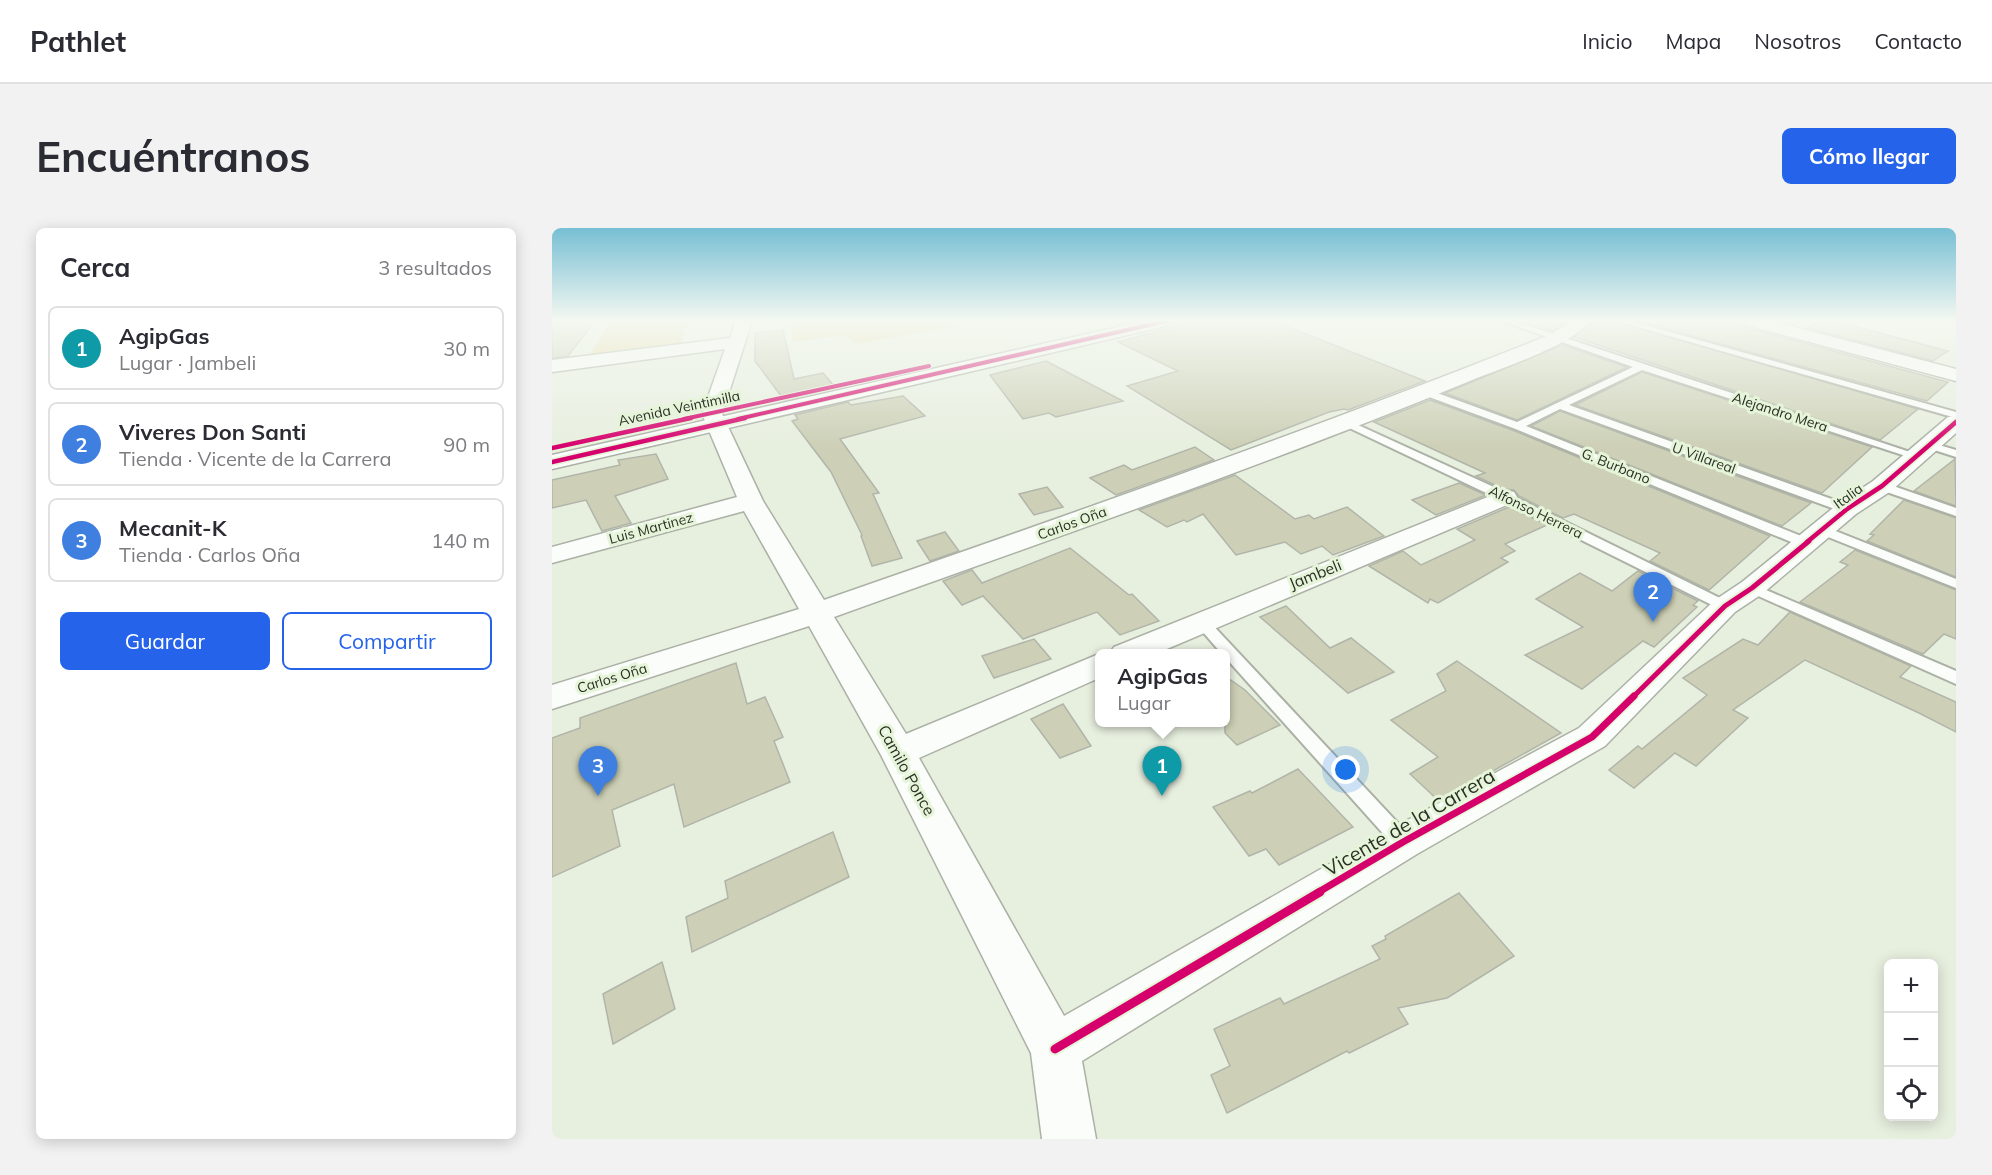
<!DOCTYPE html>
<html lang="es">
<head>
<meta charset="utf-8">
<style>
	body { margin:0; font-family:Mulish,sans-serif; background:#f2f2f3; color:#2b2b33 }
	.controls { position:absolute; right:18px; bottom:18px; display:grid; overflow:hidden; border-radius:9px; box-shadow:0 3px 15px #0003 }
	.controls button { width:54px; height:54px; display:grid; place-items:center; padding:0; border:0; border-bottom:2px solid #e1e1e2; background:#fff; color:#2b2b33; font:30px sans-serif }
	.you { position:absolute; left:794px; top:542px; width:21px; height:21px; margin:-15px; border:4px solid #fff; border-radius:50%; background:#1a73e8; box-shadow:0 0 0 9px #1a73e833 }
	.badge { display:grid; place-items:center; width:39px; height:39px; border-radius:50%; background:#2563eb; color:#fff; font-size:20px; font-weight:700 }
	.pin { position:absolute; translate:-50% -50px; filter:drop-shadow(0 2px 3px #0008) }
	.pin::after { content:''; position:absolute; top:32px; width:21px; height:18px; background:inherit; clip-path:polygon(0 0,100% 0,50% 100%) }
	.popup { position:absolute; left:543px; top:421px; width:135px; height:78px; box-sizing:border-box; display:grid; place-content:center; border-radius:9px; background:#fff; filter:drop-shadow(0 2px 4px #0005); font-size:20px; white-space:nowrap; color:#7c7c81 }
	.popup b { font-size:22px; color:#2b2b33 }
	.popup::after { content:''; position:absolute; left:50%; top:100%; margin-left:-12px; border:12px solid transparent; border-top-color:#fff }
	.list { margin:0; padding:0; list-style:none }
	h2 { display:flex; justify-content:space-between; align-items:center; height:78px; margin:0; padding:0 24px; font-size:26px }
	h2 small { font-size:20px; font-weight:400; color:#7c7c81 }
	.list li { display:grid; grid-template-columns:39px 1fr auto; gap:18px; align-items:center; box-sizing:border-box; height:84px; margin:0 12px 12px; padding:0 12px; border:2px solid #e1e1e2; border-radius:9px }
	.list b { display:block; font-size:22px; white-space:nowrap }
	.list p { margin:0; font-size:20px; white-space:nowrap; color:#7c7c81 }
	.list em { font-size:20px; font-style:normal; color:#7c7c81 }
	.actions { display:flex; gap:12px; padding:18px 24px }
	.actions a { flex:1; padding:14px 0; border:2px solid #2563eb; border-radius:9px; text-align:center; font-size:21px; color:#2563eb }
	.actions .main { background:#2563eb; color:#fff }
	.icon { flex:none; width:33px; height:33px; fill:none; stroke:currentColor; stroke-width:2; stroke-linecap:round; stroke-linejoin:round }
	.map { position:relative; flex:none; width:1404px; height:911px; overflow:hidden; border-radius:9px }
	header { display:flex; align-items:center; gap:36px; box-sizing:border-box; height:84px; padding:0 30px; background:#fff; border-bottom:2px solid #e1e1e2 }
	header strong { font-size:28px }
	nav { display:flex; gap:33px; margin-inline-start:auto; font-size:21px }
	.intro { display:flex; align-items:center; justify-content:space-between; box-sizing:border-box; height:144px; padding:0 36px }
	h1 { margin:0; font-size:42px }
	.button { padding:15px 27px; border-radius:9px; background:#2563eb; color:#fff; font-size:21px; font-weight:700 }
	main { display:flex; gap:36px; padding:0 36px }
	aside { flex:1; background:#fff; border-radius:9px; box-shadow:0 3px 15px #0003 }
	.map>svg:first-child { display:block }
	.green { fill:#ebd9a3 }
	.building { fill:#cdd0b6; stroke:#b1b5a9; stroke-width:1.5 }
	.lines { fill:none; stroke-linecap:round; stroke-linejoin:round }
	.lane-casing { stroke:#abb1a5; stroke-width:4 }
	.street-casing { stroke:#abb1a5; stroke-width:3 }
	.primary-casing { stroke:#abb1a5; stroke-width:3 }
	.lane { fill:#fbfdfa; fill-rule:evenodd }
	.street { fill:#fbfdfa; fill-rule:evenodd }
	.primary { fill:#fbfdfa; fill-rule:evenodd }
	.cycleway-far4-casing { stroke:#e6f5d9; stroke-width:6 }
	.cycleway-far3-casing { stroke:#e6f5d9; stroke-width:8 }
	.cycleway-far2-casing { stroke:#e6f5d9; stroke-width:9 }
	.cycleway-far1-casing { stroke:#e6f5d9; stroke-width:10 }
	.cycleway-casing { stroke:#e6f5d9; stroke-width:13 }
	.cycleway-far4 { stroke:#d6006c; stroke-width:4 }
	.cycleway-far3 { stroke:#d6006c; stroke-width:4.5 }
	.cycleway-far2 { stroke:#d6006c; stroke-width:5 }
	.cycleway-far1 { stroke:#d6006c; stroke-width:7 }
	.cycleway { stroke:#d6006c; stroke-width:9 }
	.labels { text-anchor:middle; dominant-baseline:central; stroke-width:6; stroke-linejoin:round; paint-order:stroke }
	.far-street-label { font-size:14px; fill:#2b3026; stroke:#e6f5d9 }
	.street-label { font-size:16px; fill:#2b3026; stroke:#e6f5d9 }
	.near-street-label { font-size:20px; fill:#2b3026; stroke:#e6f5d9 }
</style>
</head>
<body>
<header>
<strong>Pathlet</strong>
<nav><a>Inicio</a><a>Mapa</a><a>Nosotros</a><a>Contacto</a></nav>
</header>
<div class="intro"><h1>Encuéntranos</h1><a class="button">Cómo llegar</a></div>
<main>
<aside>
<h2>Cerca<small>3 resultados</small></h2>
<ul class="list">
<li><span class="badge" style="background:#0f9aa8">1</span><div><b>AgipGas</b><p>Lugar · Jambeli</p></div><em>30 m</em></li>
<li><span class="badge" style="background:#3f7fe0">2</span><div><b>Viveres Don Santi</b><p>Tienda · Vicente de la Carrera</p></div><em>90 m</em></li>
<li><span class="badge" style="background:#3f7fe0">3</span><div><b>Mecanit-K</b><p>Tienda · Carlos Oña</p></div><em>140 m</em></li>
</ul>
<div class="actions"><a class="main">Guardar</a><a>Compartir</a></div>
</aside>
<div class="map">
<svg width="1404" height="911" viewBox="0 0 1404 911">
	<rect width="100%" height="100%" fill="#e7efdf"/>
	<g class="green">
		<path d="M59 93H135L130 115 38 127Z"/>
		<path d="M245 93H424L425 95 304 116 292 107 241 114 238 94Z"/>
	</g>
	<g class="building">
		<path d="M0 93H43L16 128 0 130Z"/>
		<path d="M644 93H721L873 153 796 182 792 181 777 184 679 222 575 158 626 143 566 114Z"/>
		<path d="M988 93H1015L1001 103 987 98Z"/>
		<path d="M1040 93H1063L1366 181 1328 212 1022 109Z"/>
		<path d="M1086 93H1171L1396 154 1375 173Z"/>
		<path d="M1269 93H1282L1396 123 1381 133 1255 100Z"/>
		<path d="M231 102 242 151 271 145 284 160 232 172 203 133V105Z"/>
		<path d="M1010 117 1075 139 965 192 893 165Z"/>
		<path d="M494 133 571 173 504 189 497 185 471 191 438 147Z"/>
		<path d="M1090 144 1320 219 1270 265 1023 177Z"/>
		<path d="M351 168 373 188 288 211 327 265 321 266 350 330 320 338 309 308 310 307 279 244 240 193 246 191 243 187 296 174 299 177Z"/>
		<path d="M878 172 960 202 1218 308 1157 362 1098 333 1108 325 1022 286 1011 290 967 268 962 262 951 261 924 248 933 245 822 194Z"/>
		<path d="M1008 183 1259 275 1230 298 979 198Z"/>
		<path d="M643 219 662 232 564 267 538 250 572 237 580 242Z"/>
		<path d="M104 226 116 251 63 268 79 295 50 303 34 272 0 280V252L68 237 66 232Z"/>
		<path d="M1403 231 1404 278 1362 263Z"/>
		<path d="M683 247 743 291 757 287 762 291 795 279 832 308 781 327 770 318 749 326 733 314 684 327 651 286 635 294 632 292 615 299 587 282Z"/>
		<path d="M907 255 934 267 884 287 860 272Z"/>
		<path d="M495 259 511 279 482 287 467 266Z"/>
		<path d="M1352 272 1404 290V349L1315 313 1322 307 1318 306Z"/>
		<path d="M957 279 995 297 953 316 963 323 949 330 956 334 886 375 878 371 876 375 817 338 851 323 869 337 923 312 905 301Z"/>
		<path d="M393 304 407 323 378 333 365 313Z"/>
		<path d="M518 320 577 367 580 366 607 393 568 407 545 384 471 411 431 368 410 377 391 353 420 342 430 355Z"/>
		<path d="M1303 322 1404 362V411L1392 406 1371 426 1248 374 1296 337 1288 334Z"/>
		<path d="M1086 343 1146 373 1141 377 1145 379 1102 419 1091 413 1030 461 973 427 1031 399 984 371 1028 345 1060 363Z"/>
		<path d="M734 378 778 420 799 410 842 444 796 465 708 389Z"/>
		<path d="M1238 384 1359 438 1348 449 1404 474V504L1367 485 1253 432 1181 482 1196 490 1144 538 1123 525 1082 560 1057 542 1086 518 1090 521 1155 467 1131 450 1191 411 1206 417Z"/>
		<path d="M482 411 499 431 442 450 430 428Z"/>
		<path d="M905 433 1009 505 887 573 858 546 886 529 839 492 894 463 885 446Z"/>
		<path d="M184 435 195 476 213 469 231 509 222 513 238 554 132 599 122 556 60 582 68 618 0 649V510L28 500V490Z"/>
		<path d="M673 448 693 462 728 497 685 517 673 505Z"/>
		<path d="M511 476 539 518 508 530 479 491Z"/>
		<path d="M746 541 801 599 727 637 714 621 697 628 661 579 698 563 700 565Z"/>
		<path d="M281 604 297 649 140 724 134 689 176 670 173 653Z"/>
		<path d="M907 665 962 728 895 770 846 780 856 796 797 825 795 823 675 885 659 847 678 838 662 801 728 770 732 776 828 731 820 718 834 711 833 708Z"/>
		<path d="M110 734 123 781 61 816 51 766Z"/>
	</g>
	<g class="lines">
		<g class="lane-casing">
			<g id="lane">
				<path d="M950 93H962L1370 228 1368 230H1360L1090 142 1017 177 1299 278 1301 281 1295 285 1291 284 1008 181 974 198 1259 312 1261 315 1254 319 1249 318 961 200 869 166V162H877L965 194 1081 139Z"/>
				<path d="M1065 93H1078L1404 184V190Z"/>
				<path d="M793 191 957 266 1178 375 1180 378 1178 381H1168L949 272 789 196 788 194Z"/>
				<path d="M1377 214 1404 222V229L1373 219 1371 217Z"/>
				<path d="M1330 254 1404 280V288L1326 261 1324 258Z"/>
				<path d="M1271 298 1404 351V360L1266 305 1264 302 1266 299Z"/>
				<path d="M1200 356 1404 443V456L1195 363 1193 360 1195 357Z"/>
				<path d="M649 388 654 390 858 608 861 614 858 620 851 622 844 620 673 429V426H670L644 396 641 393 644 390Z"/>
			</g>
		</g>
		<g class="street-casing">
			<g id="street">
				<path d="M184 93H200L170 186 211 273 272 372C516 287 760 202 1000 106L1019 93H1038C1020 118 943 142 913 155 706 240 493 313 282 389L354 506 547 426V450L367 530 512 788 837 602 1027 500 1163 372 1190 354 1286 276 1321 253 1396 189 1404 188V205L1339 263 1304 286 1210 366 1183 384 1053 518 865 626 530 833 544 911H490L479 825 329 527 257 398 0 481V457L247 381 192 283 0 335V319L185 269 150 186 173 121 0 144V132L178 110Z"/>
				<path d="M1192 93H1219L1404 141V153L1194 97Z"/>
				<path d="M953 262 962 264 965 269 962 274 603 426H557L562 419Z"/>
			</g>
		</g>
		<g class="primary-casing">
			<path id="primary" d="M592 93H622L614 98 0 241V227Z"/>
		</g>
		<use href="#lane" class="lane"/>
		<use href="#street" class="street"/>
		<use href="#primary" class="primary"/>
		<g class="cycleway-far4-casing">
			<g id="cycleway-far4">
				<path d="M132 191 377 138"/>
				<path d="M186 191 614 93"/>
			</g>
		</g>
		<g class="cycleway-far3-casing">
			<g id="cycleway-far3">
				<path d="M0 220 139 190"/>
				<path d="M0 234 193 190"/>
				<path d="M1255 314 1295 281 1330 258 1404 194"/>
			</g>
		</g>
		<g class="cycleway-far2-casing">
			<path id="cycleway-far2" d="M1080 470 1173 378 1200 360 1257 313"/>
		</g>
		<g class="cycleway-far1-casing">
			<path id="cycleway-far1" d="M765 665 851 614 1040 509 1082 468"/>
		</g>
		<g class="cycleway-casing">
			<path id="cycleway" d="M503 821 768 664"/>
		</g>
		<use href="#cycleway-far4" class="cycleway-far4"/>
		<use href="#cycleway-far3" class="cycleway-far3"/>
		<use href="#cycleway-far2" class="cycleway-far2"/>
		<use href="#cycleway-far1" class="cycleway-far1"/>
		<use href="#cycleway" class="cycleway"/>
	</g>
	<linearGradient id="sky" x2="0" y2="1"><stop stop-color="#77bfd4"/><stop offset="0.42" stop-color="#f4f8f1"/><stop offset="1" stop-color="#f4f8f1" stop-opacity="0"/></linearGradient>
	<rect width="1404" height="220" fill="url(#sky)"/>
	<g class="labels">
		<g class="far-street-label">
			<text transform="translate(127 180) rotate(-12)">Avenida Veintimilla</text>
			<text transform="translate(1228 184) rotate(18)">Alejandro Mera</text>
			<text transform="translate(1152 230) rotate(20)">U Villareal</text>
			<text transform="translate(1064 238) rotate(22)">G. Burbano</text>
			<text transform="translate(1296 268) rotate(-36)">Italia</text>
			<text transform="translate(984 284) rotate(26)">Alfonso Herrera</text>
			<text transform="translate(520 295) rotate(-20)">Carlos Oña</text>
			<text transform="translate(99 300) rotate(-15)">Luis Martinez</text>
			<text transform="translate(60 450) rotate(-17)">Carlos Oña</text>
		</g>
		<g class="street-label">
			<text transform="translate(763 346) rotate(-22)">Jambeli</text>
			<text transform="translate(355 542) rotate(61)">Camilo Ponce</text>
		</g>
		<g class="near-street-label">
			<text transform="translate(857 594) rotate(-30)">Vicente de la Carrera</text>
		</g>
	</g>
</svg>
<div class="controls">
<button>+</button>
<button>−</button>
<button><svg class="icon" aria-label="locate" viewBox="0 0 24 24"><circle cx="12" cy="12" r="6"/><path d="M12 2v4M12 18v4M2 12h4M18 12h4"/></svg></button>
</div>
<div class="you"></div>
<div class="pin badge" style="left:610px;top:568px;background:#0f9aa8">1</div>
<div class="popup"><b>AgipGas</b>Lugar</div>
<div class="pin badge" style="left:1101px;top:394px;background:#3f7fe0">2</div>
<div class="pin badge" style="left:46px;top:568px;background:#3f7fe0">3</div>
</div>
</main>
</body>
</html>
